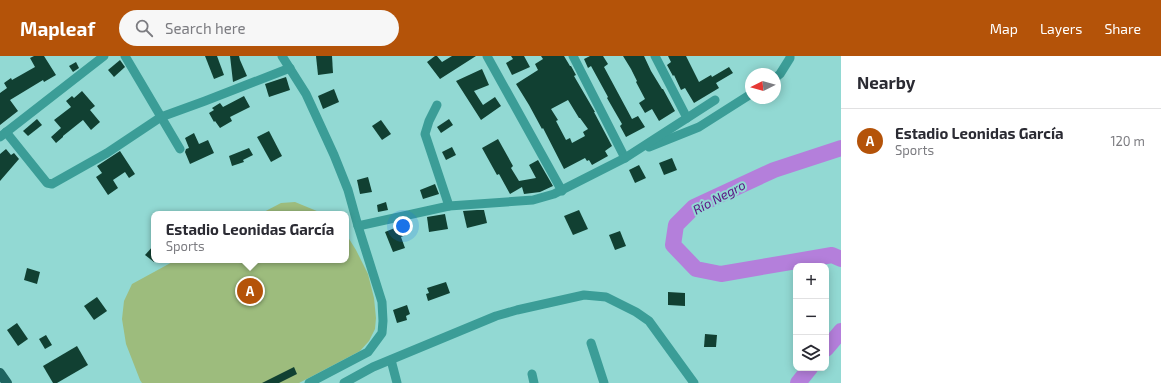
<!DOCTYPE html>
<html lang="en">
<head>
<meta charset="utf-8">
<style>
	body { margin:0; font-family:"Exo 2",sans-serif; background:#f7f7f7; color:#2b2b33 }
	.controls { position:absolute; right:12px; bottom:12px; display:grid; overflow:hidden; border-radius:8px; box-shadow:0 2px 10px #0003 }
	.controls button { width:36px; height:36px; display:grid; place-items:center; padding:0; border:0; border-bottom:1px solid #e1e1e2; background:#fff; color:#2b2b33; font:20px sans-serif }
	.compass { position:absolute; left:745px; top:12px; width:36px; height:36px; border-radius:50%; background:#fff; box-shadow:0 2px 10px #0003; rotate:265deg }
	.you { position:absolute; left:403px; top:170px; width:14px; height:14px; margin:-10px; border:3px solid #fff; border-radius:50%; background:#1a73e8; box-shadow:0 0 0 6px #1a73e833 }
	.badge { display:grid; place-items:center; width:26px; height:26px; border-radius:50%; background:#b45309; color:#fff; font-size:13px; font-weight:700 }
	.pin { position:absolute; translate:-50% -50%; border:2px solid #fff; box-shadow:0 1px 4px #0006 }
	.popup { position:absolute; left:151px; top:155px; width:198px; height:52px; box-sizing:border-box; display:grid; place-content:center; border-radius:8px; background:#fff; filter:drop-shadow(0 1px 3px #0005); font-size:13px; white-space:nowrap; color:#7c7c81 }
	.popup b { font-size:15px; color:#2b2b33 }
	.popup::after { content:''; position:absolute; left:50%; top:100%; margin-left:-8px; border:8px solid transparent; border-top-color:#fff }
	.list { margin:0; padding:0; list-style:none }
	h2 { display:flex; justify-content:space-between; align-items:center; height:52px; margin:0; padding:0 16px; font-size:17px }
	h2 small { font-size:13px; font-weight:400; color:#7c7c81 }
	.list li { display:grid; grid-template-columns:26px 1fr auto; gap:12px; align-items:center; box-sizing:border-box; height:64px; padding:0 16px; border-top:1px solid #e1e1e2 }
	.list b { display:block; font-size:15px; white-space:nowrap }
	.list p { margin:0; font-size:13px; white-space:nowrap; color:#7c7c81 }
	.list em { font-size:13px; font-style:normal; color:#7c7c81 }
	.icon { flex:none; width:22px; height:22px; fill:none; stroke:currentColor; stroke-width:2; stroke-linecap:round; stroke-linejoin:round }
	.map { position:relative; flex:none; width:841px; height:327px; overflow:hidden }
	header { display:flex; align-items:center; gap:24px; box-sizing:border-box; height:56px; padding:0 20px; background:#b45309; color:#fff }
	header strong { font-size:19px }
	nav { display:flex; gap:22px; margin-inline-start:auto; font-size:14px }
	.search { width:280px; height:36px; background:#f7f7f7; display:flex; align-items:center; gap:10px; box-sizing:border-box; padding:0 14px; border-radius:22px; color:#7c7c81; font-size:15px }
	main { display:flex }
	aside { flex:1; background:#fff }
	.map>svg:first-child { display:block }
	.green { fill:#9dbc7d }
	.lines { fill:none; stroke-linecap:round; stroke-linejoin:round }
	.river { stroke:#b47fdb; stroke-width:16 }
	.building { fill:#114032; fill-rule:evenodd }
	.minor { stroke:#3b9d97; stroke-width:9 }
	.primary { stroke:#1e6460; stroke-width:10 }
	.labels { text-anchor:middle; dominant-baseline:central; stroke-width:4; stroke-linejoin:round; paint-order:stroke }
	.water-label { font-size:13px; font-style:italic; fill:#5b1282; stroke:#92d9d3 }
</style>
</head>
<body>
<header>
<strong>Mapleaf</strong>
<div class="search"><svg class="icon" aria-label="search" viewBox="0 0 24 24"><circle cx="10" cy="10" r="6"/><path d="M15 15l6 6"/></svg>Search here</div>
<nav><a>Map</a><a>Layers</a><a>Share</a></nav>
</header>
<main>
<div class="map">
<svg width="841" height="327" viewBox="0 0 841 327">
	<rect width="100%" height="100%" fill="#92d9d3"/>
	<g class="green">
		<path d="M295 146 324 158H260L281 147Z"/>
		<path d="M346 178 356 194 368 218 374 242 376 262 375 273 369 285 360 295 299 327H142L140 324 126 288 122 263 124 245 132 228 176 204H346Z"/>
	</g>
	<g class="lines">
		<g class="river">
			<path d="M841 92 774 114 694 151 676 169 673 189 696 213 721 218 832 199 841 203"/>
			<path d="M826 293 841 275"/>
			<path d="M798 327 810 312"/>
		</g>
	</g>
	<g class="building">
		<path d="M34 0H44L56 19 44 26 43 24 10 44 18 55 0 69V37L7 32 4 27 11 22 12 24 35 11 30 2Z"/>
		<path d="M205 0H217L224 19 214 23Z"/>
		<path d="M230 0H239L240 4 247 20 233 26Z"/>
		<path d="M316 0H332L333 17 318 19Z"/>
		<path d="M435 0H437L442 6 452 0H476L440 23 427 6Z"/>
		<path d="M511 0H524L530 11 512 19 506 7 513 3Z"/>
		<path d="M541 0H564L570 10H571L576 19 574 20 595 56H594L612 90 605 95 608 100 592 109 589 104 587 105 585 102 564 113 543 72 542 73 529 49 516 28 538 14 535 8 543 3ZM568 44 579 62H580L588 73 583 76 585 80 572 87 570 82 566 84 556 65 558 64 551 53Z"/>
		<path d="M590 0H603L608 8 604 11 632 63 638 60 645 71 626 81 620 70 622 68 607 42 608 41 591 10 588 12 584 3Z"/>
		<path d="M623 0H644L651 15 662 33H663L675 55 659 65 652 53 645 57 639 47 645 43 636 26 637 25 631 13Z"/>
		<path d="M668 0H686L699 26 711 19 712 21 729 11 733 17 716 27 719 32 694 47 685 32 681 34 674 19 673 20 667 9 671 6Z"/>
		<path d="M120 4 125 11 114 21 108 14Z"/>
		<path d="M76 6 79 12 73 16 69 10Z"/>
		<path d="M482 13 489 29 474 35 483 49 495 41 501 50 481 64 456 25Z"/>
		<path d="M286 21 290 34 269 41 265 28Z"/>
		<path d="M334 33 339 46 323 53 318 40Z"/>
		<path d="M82 35 95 50 90 54 100 66 91 74 83 64 63 80V81L56 87 51 81 61 72 54 64 71 51 66 45 72 40 74 42Z"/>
		<path d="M244 40 250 51 230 61 232 65 220 72 215 65 214 66 209 57 214 54 212 52 220 47 223 51Z"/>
		<path d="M37 63 42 69 28 80 23 75Z"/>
		<path d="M449 63 453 69 441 77 437 71Z"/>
		<path d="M381 64 391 78 382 84 372 70Z"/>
		<path d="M269 75 282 100 271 106 257 81Z"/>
		<path d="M194 77 199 88 208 84 214 97 190 108 185 96 186 93 189 92 185 82Z"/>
		<path d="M498 83 513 110 511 112 519 125 536 122 529 109 538 104 553 130 540 136 524 138 522 131 510 138 499 118 497 119 482 92Z"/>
		<path d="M452 91 456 99 446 104 442 96Z"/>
		<path d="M249 92 253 99 243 104 244 106 232 110 229 100Z"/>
		<path d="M6 93 11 99 14 97 19 103 0 125V98Z"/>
		<path d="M120 95 135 118 129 122 125 116 113 124 118 132 108 139 96 121 102 117 97 110Z"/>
		<path d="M672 102 677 114 664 119 659 107Z"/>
		<path d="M639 109 646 122 635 127 629 114Z"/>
		<path d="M368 121 372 136 360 138 357 124Z"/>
		<path d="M435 128 439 138 423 143 420 134Z"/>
		<path d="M386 146 388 154 378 156 377 149Z"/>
		<path d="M477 154H484L487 167 467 172 463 155Z"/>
		<path d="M579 154 588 173 573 179 564 160Z"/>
		<path d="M445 158 448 173 429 176 427 161Z"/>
		<path d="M402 169 406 179 401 181 405 192 393 196 385 176Z"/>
		<path d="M620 175 626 190 615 194 609 179Z"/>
		<path d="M154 189V206L145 199Z"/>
		<path d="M27 212 40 216 37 228 24 224Z"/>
		<path d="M446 226 450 237 428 245 426 238 429 237 427 232Z"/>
		<path d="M668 236 685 237V250L668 249Z"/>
		<path d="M97 241 107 255 94 264 84 250Z"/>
		<path d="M407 249 410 258 406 260 407 264 397 267 393 254Z"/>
		<path d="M17 267 28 283 18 290 7 274Z"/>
		<path d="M705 278 717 279 716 291H704Z"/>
		<path d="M46 279 52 289 45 293 39 283Z"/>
		<path d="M77 290 88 309 57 327H53L43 310Z"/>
		<path d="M294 311 297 318 279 327H262Z"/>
	</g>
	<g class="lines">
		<g class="minor">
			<path d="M125 0 180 93"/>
			<path d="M282 0 306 38 334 99 348 134 358 170 382 246 383 265 382 277 368 296 309 327"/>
			<path d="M487 0 562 135"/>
			<path d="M573 0 625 102"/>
			<path d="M655 0 687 62"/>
			<path d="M775 22 780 18 790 2V0"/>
			<path d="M437 49 429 65 425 78 449 150"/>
			<path d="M6 76 47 127 52 128 107 97 161 61 205 45 290 12"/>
			<path d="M0 81 104 0"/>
			<path d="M649 91 699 71 751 38"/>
			<path d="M358 170 449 150 533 144 554 138 625 102 715 44"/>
			<path d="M591 287 604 327"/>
			<path d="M391 304 397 327"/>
			<path d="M532 318 534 327"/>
			<path d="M344 327 373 311 496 260 517 254 584 239 606 241 636 256 649 265 694 327"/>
		</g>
		<path class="primary" d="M0 317 7 327"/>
	</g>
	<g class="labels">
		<g class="water-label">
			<text transform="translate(719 141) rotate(-28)">Río Negro</text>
		</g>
	</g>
</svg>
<div class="controls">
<button>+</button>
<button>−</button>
<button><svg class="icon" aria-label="layers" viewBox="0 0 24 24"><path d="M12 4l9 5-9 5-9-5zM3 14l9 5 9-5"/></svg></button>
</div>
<svg class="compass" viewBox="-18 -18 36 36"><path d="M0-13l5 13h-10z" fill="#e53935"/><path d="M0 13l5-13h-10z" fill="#7c7c81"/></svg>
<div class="you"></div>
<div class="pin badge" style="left:250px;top:235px">A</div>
<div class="popup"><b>Estadio Leonidas García</b>Sports</div>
</div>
<aside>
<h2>Nearby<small></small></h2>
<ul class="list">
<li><span class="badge">A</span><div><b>Estadio Leonidas García</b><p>Sports</p></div><em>120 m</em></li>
</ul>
</aside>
</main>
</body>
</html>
